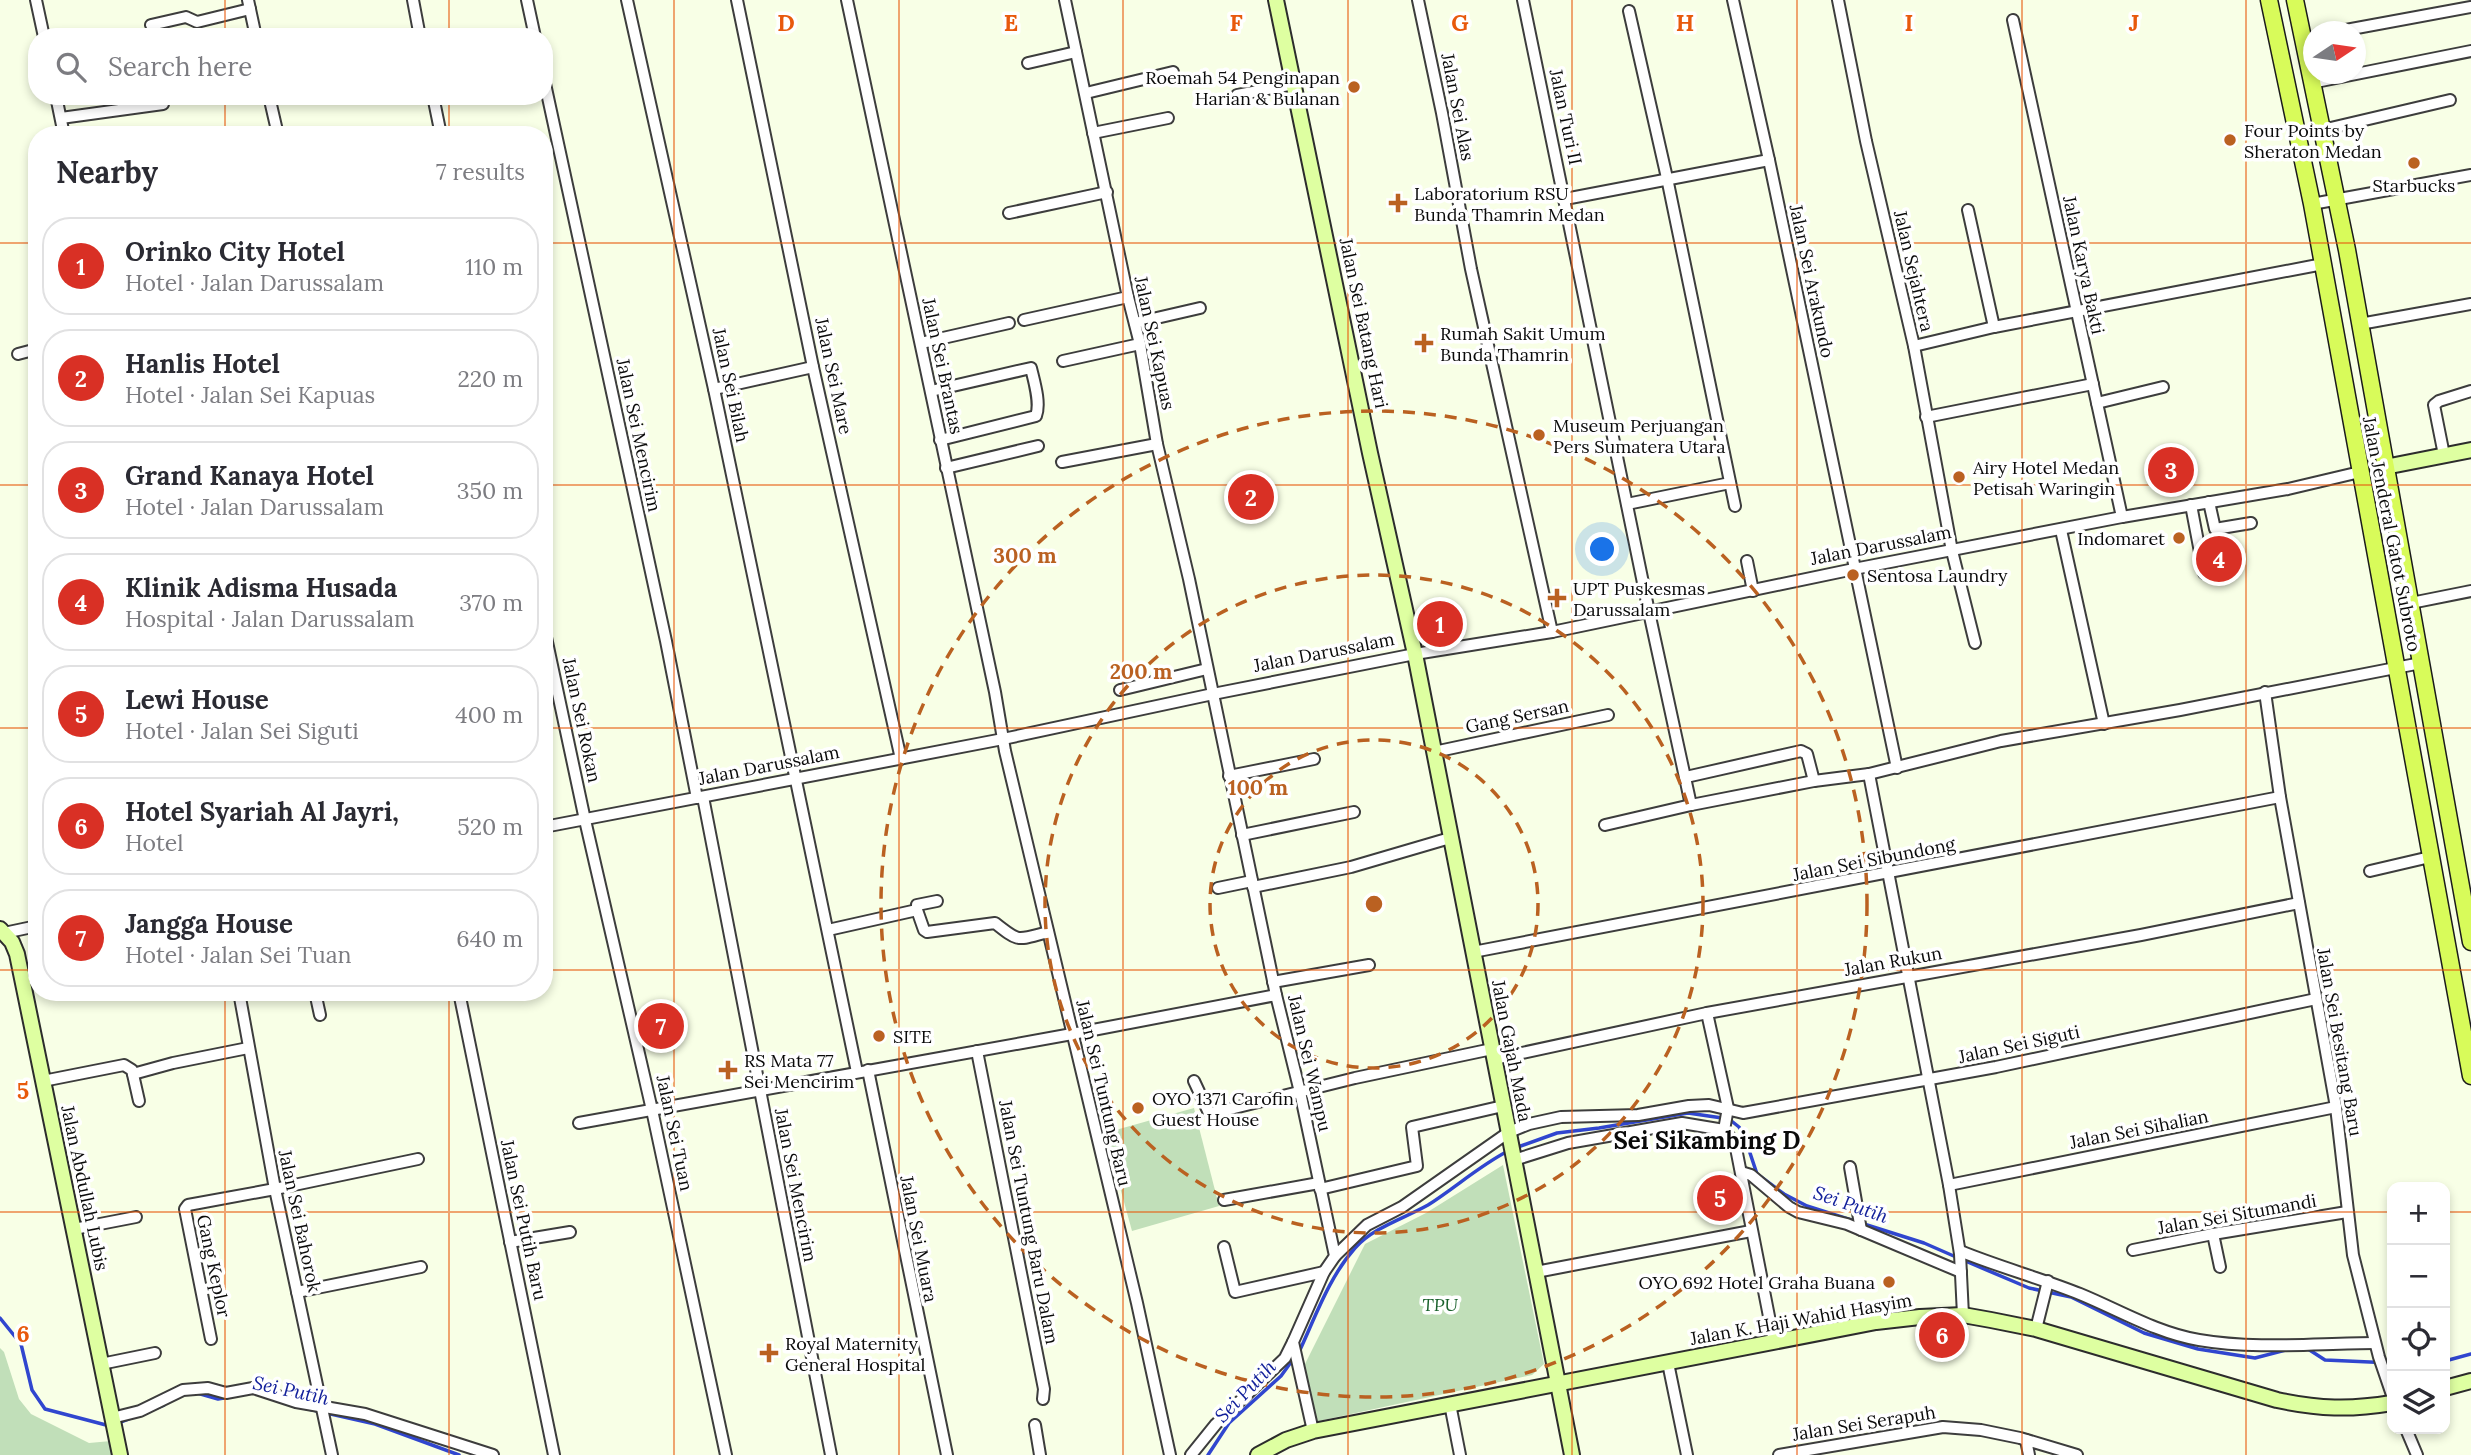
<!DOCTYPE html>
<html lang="en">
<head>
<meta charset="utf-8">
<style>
	body { margin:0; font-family:Lora,serif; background:#f7f7f7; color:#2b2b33 }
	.controls { position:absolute; right:21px; bottom:21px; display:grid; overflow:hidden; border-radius:14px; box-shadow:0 4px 10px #0003 }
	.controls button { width:63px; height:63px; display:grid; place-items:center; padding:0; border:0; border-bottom:2px solid #e1e1e2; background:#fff; color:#2b2b33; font:35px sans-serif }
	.compass { position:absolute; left:2303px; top:21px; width:63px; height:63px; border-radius:50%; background:#fff; box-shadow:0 4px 10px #0003; rotate:77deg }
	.you { position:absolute; left:1603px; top:550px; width:24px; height:24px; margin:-18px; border:5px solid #fff; border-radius:50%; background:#1a73e8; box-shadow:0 0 0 10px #1a73e833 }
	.badge { display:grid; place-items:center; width:46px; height:46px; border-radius:50%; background:#d93025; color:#fff; font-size:23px; font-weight:700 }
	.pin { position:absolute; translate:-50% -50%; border:4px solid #fff; box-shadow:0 2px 7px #0006 }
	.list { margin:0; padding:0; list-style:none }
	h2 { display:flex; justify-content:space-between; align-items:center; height:91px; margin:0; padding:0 28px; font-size:30px }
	h2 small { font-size:23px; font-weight:400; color:#7c7c81 }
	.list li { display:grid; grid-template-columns:46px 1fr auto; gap:21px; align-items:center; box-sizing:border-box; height:98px; margin:0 14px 14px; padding:0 14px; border:2px solid #e1e1e2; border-radius:28px }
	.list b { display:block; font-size:26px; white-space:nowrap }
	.list p { margin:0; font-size:23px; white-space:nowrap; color:#7c7c81 }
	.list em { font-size:23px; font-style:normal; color:#7c7c81 }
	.icon { flex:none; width:38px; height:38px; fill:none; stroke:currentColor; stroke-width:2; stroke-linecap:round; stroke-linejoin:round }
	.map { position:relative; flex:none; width:2471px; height:1455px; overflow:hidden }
	.search { position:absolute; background:#fff; box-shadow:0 4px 10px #0003; left:28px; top:28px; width:525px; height:77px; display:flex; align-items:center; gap:18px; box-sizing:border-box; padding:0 24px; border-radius:28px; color:#7c7c81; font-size:26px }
	.panel { position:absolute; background:#fff; box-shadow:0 4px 10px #0003; left:28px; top:126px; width:525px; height:875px; border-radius:28px }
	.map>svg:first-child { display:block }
	.cemetery { fill:#c1dfb9 }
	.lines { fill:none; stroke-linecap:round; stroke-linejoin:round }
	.stream { stroke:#3046cf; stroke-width:3.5 }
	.street-casing { stroke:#3d3d3d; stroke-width:14 }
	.secondary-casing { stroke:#2c2c2c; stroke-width:18 }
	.primary-casing { stroke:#1b1b1b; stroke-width:19 }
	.street { stroke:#fff; stroke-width:10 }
	.secondary { stroke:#deffa1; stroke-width:14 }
	.primary { stroke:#d8fb5a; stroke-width:16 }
	.grid { fill:none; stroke:#e8590c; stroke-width:2; stroke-opacity:0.55 }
	.ring { fill:none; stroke:#ba6121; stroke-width:3.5; stroke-dasharray:12 9 }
	.poi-dot { fill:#ba6121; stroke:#fff; stroke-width:2.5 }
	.labels { text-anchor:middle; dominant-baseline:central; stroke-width:7; stroke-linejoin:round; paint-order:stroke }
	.poi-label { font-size:18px; fill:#0a0a0a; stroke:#fff; text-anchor:start }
	.street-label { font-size:18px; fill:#0a0a0a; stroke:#fff }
	.park-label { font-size:18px; font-style:italic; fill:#1a612c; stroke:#fff }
	.water-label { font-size:19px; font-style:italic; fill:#13219b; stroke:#fff }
	.district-label { font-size:24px; font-weight:bold; fill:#0a0a0a; stroke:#fff }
	.grid-label { font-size:23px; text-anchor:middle; font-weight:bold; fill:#e8590c; stroke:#fff; stroke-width:7; stroke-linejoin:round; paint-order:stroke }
	.centre { fill:#ba6121; stroke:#fff; stroke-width:3.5 }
	.ring-label { font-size:21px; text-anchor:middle; font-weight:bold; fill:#ba6121; stroke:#fff; stroke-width:7; stroke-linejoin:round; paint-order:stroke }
</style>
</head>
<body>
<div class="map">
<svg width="2471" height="1455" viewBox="0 0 2471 1455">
	<rect width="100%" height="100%" fill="#f8ffe6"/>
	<g class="cemetery">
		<path d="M1194 1108 1219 1206 1132 1231 1105 1133Z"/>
		<path d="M1503 1165 1544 1364 1532 1375 1314 1422 1303 1368 1365 1244 1426 1213Z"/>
		<path d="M0 1348 4 1352 19 1399 31 1414 89 1443 111 1441 114 1455H0Z"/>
	</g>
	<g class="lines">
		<g class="stream">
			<path d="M1515 1148 1557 1133 1599 1128 1688 1113 1729 1119 1739 1127 1744 1135 1757 1174 1784 1194 1807 1206 1924 1243 1956 1257"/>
			<path d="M1963 1260 2029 1288 2071 1297 2144 1333 2198 1349 2255 1358 2290 1349"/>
			<path d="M0 1318 21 1344 32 1390 45 1409 106 1425"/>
			<path d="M2308 1349 2325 1360 2392 1363"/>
			<path d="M1299 1352C1315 1318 1329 1277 1355 1248 1374 1227 1403 1219 1428 1205 1455 1188 1479 1166 1508 1151"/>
			<path d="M2445 1361 2471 1354"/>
			<path d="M197 1393 218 1399 230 1397"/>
			<path d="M304 1408 375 1424 459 1455"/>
			<path d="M118 1423 164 1405"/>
			<path d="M1208 1455 1229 1423 1281 1376 1294 1358"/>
		</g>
		<g class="street-casing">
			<g id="street">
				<path d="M36 0 44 37"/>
				<path d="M248 0 256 37"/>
				<path d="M413 0 420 37"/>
				<path d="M527 0 535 37"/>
				<path d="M627 0 714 389 857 1072"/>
				<path d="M737 0 813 367 901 759"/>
				<path d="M847 0 995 692 1005 751 1137 1303 1170 1455"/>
				<path d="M1065 0 1128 297 1140 344 1157 444 1189 579 1276 995 1300 1092 1335 1256 1324 1272 1293 1342 1313 1431"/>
				<path d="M1418 0 1442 113 1471 269 1552 632"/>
				<path d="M1523 0 1649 612 1691 805"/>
				<path d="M1733 0 1769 160 1897 768"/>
				<path d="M1838 0 1866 141 1914 346 1952 551 1975 643"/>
				<path d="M1629 11 1667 178 1735 506"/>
				<path d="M2013 20 2122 517"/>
				<path d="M151 25 186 17 197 22 250 9"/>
				<path d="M2335 32 2471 7"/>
				<path d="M1028 63 1076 52"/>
				<path d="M544 79 666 641 697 798"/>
				<path d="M2311 83 2471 51"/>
				<path d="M1086 93 1173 72"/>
				<path d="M1237 95 1294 84"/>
				<path d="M56 96 64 135"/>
				<path d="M269 96 278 135"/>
				<path d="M433 96 441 135"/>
				<path d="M61 118 163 104"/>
				<path d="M2322 130 2450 100"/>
				<path d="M1093 133 1168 118"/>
				<path d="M1565 199 1769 160"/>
				<path d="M2312 204 2471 175"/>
				<path d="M1968 210 1994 327"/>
				<path d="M1009 213 1107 192"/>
				<path d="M1024 320 1128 297"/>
				<path d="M1135 323 1200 308"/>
				<path d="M2360 324 2471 304"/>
				<path d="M921 343 1009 323"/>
				<path d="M1914 346 1994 327 2323 264"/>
				<path d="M18 354 37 349"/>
				<path d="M1063 361 1140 344"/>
				<path d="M714 389 813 367"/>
				<path d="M931 391 1031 368C1034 381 1041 403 1036 416L940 440"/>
				<path d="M2097 403 2163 387"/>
				<path d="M1926 417 2093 384"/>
				<path d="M2444 455 2434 405 2439 401 2471 391"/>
				<path d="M1062 462 1157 444"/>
				<path d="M946 468 1038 446"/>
				<path d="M2209 502 2215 529 2251 523"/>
				<path d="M1627 504 1730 483"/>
				<path d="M2191 505 2204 573"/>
				<path d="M2061 530 2104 724"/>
				<path d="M1747 561 1753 591"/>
				<path d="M2411 603 2471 591"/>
				<path d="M544 628 585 820 652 1110 726 1455"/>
				<path d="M1120 690 1207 669"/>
				<path d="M2265 692 2280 797 2336 1107 2353 1255 2379 1357 2392 1395"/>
				<path d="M1434 752 1608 715"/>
				<path d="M1869 774 1949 1185 1960 1254 1963 1315"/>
				<path d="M1229 776 1314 759"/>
				<path d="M1686 777 1801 751 1807 754 1814 781"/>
				<path d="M703 797 831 1455"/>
				<path d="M1605 825 1691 805 1814 781 1869 774 2001 741 2180 710 2421 663"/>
				<path d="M544 827 1003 739 1213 694 1415 654 1552 632 1854 569 2122 517 2288 489 2360 472"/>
				<path d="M1242 835 1354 812"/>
				<path d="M2370 871 2430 857"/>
				<path d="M1253 887 1351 867 1450 838"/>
				<path d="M1218 888 1252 881"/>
				<path d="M917 910 924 930 927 932 995 923C1020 943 1017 940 1048 932"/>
				<path d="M828 930 917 910V905L937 901"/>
				<path d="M4 933 37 926"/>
				<path d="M1473 952 2280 797"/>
				<path d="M1273 982 1369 965"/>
				<path d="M239 992 275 1189 332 1455"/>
				<path d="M315 992 320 1015"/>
				<path d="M459 992 554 1455"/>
				<path d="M1707 1013 1728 1108 1724 1130"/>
				<path d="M977 1051 1044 1389 1043 1399"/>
				<path d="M1494 1059 1707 1013 2141 935 2299 903"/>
				<path d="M868 1070 947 1455"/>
				<path d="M133 1074 173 1063 248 1048"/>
				<path d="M43 1081 124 1065 132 1070 139 1101"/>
				<path d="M1194 1081 1208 1111 1214 1113 1355 1078 1492 1049"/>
				<path d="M579 1123 1072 1034 1276 995"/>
				<path d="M1514 1160 1568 1143 1682 1123 1724 1130 1735 1143 1774 1342"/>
				<path d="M1850 1167 1861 1230"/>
				<path d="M1741 1172 1751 1175 1789 1207 1798 1212 1847 1224 1961 1272"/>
				<path d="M1949 1185 2336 1107"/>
				<path d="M1320 1189 1417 1166 1412 1127 1503 1106"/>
				<path d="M1224 1200 1319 1183"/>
				<path d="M74 1229 136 1217"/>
				<path d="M2213 1234 2220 1267"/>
				<path d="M510 1242 570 1232"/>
				<path d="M1224 1247 1235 1292 1324 1272"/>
				<path d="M2133 1250 2213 1234 2347 1212"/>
				<path d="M1960 1251C1999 1267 2040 1278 2080 1294 2119 1310 2157 1333 2199 1340 2257 1350 2317 1343 2375 1343"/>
				<path d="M1335 1256 1367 1225 1402 1207 1509 1132 1529 1124 1561 1117 1638 1115 1689 1106 1709 1105 1743 1113 1996 1067 2316 999"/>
				<path d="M1536 1272 1751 1231"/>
				<path d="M297 1292 421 1267"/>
				<path d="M2036 1329 2048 1281"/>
				<path d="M211 1339 185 1209 188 1205 275 1189 418 1159"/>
				<path d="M1668 1363 1687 1455"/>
				<path d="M101 1364 155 1353"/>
				<path d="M1450 1404 1460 1455"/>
				<path d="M112 1418 140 1411 183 1390 208 1388 226 1393 253 1388 296 1402 365 1414 493 1455"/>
				<path d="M1035 1425 1040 1455"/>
				<path d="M2406 1429 2417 1455"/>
				<path d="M2026 1440 2029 1455"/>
				<path d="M1191 1455 1216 1424 1285 1358 1293 1342"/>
				<path d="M1779 1455 1943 1427 1981 1430 2020 1438 2077 1455"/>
			</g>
		</g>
		<g class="secondary-casing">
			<g id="secondary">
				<path d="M1276 0 1370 453 1415 654 1572 1455"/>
				<path d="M2385 467 2471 450"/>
				<path d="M0 929 12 942 17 954 120 1455"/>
				<path d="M2445 1388 2471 1381"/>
				<path d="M1258 1455 1286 1440 1313 1431 1876 1322 1920 1317 1963 1315 1991 1320 2036 1329 2277 1400C2319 1409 2350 1410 2392 1403"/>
			</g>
		</g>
		<g class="primary-casing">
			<g id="primary">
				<path d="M2269 0 2312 204 2471 1076"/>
				<path d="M2295 0 2347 250 2471 942"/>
			</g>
		</g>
		<use href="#street" class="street"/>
		<use href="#secondary" class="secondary"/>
		<use href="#primary" class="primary"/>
	</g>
	<path class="grid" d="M225 0V37M449 0V37M674 0V1455M899 0V1455M1123 0V1455M1348 0V1455M1572 0V1455M1797 0V1455M2022 0V1455M2246 0V1455M225 96V135M449 96V135M0 243H37M544 243H2471M0 485H37M544 485H2471M0 728H37M544 728H2471M0 970H37M544 970H2471M225 992V1455M449 992V1455M0 1212H2392M2445 1212H2471"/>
	<g class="ring">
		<circle cx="1374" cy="904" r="164"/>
		<circle cx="1374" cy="904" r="329"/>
		<circle cx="1374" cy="904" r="493"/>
	</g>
	<g class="poi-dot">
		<circle cx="1354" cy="87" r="7"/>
		<circle cx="2230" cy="140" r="7"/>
		<circle cx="2414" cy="163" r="7"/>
		<path d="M1394.5 192.5h7v7h7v7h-7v7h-7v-7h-7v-7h7z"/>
		<path d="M1420.5 332.5h7v7h7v7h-7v7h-7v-7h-7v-7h7z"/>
		<circle cx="1539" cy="435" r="7"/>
		<circle cx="1959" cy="477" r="7"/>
		<circle cx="2179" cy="538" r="7"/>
		<circle cx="1853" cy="575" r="7"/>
		<path d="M1553.5 587.5h7v7h7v7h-7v7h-7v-7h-7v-7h7z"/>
		<circle cx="879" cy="1036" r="7"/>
		<path d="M724.5 1059.5h7v7h7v7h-7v7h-7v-7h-7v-7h7z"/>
		<circle cx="1138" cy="1108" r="7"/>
		<circle cx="1889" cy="1282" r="7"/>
		<path d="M765.5 1342.5h7v7h7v7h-7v7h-7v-7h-7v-7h7z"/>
	</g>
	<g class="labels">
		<g class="poi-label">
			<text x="1340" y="77" text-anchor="end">Roemah 54 Penginapan<tspan x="1340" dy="21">Harian &amp; Bulanan</tspan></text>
			<text x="2244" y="130">Four Points by<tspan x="2244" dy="21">Sheraton Medan</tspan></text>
			<text x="2414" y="185" text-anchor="middle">Starbucks</text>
			<text x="1414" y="193">Laboratorium RSU<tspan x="1414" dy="21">Bunda Thamrin Medan</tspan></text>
			<text x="1440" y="333">Rumah Sakit Umum<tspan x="1440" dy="21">Bunda Thamrin</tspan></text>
			<text x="1553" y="425">Museum Perjuangan<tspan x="1553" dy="21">Pers Sumatera Utara</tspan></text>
			<text x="1973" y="467">Airy Hotel Medan<tspan x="1973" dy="21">Petisah Waringin</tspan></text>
			<text x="2165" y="538" text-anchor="end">Indomaret</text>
			<text x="1867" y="575">Sentosa Laundry</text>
			<text x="1573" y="588">UPT Puskesmas<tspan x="1573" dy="21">Darussalam</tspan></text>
			<text x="893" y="1036">SITE</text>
			<text x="744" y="1060">RS Mata 77<tspan x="744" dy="21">Sei Mencirim</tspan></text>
			<text x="1152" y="1098">OYO 1371 Carofin<tspan x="1152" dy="21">Guest House</tspan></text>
			<text x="1875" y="1282" text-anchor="end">OYO 692 Hotel Graha Buana</text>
			<text x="785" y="1343">Royal Maternity<tspan x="785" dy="21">General Hospital</tspan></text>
		</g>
		<g class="street-label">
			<text transform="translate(1458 107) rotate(79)">Jalan Sei Alas</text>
			<text transform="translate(1566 117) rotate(78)">Jalan Turi II</text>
			<text transform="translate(2084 265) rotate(78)">Jalan Karya Bakti</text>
			<text transform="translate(1914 271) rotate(77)">Jalan Sejahtera</text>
			<text transform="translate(1812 281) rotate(78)">Jalan Sei Arakundo</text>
			<text transform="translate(1364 323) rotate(78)">Jalan Sei Batang Hari</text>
			<text transform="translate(1155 343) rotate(78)">Jalan Sei Kapuas</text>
			<text transform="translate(943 366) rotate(78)">Jalan Sei Brantas</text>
			<text transform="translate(834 376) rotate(78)">Jalan Sei Mare</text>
			<text transform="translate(731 385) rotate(78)">Jalan Sei Bilah</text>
			<text transform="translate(639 435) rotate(78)">Jalan Sei Mencirim</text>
			<text transform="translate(2392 534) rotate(79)">Jalan Jenderal Gatot Subroto</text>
			<text transform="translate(1881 545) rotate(-11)">Jalan Darussalam</text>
			<text transform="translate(1324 652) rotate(-11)">Jalan Darussalam</text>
			<text transform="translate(1517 716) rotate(-12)">Gang Sersan</text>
			<text transform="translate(582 720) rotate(78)">Jalan Sei Rokan</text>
			<text transform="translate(769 765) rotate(-11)">Jalan Darussalam</text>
			<text transform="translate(1874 859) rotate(-11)">Jalan Sei Sibundong</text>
			<text transform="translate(1893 961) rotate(-10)">Jalan Rukun</text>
			<text transform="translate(2340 1042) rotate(80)">Jalan Sei Besitang Baru</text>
			<text transform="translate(2019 1044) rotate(-12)">Jalan Sei Siguti</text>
			<text transform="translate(1512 1051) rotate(79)">Jalan Gajah Mada</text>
			<text transform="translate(1310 1063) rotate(77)">Jalan Sei Wampu</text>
			<text transform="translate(1104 1093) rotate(77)">Jalan Sei Tuntung Baru</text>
			<text transform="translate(2139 1129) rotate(-11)">Jalan Sei Sihalian</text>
			<text transform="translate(675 1133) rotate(78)">Jalan Sei Tuan</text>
			<text transform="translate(796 1185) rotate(79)">Jalan Sei Mencirim</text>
			<text transform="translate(85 1188) rotate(78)">Jalan Abdullah Lubis</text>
			<text transform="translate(2237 1214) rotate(-10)">Jalan Sei Situmandi</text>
			<text transform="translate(524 1220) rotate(78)">Jalan Sei Putih Baru</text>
			<text transform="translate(300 1221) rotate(78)">Jalan Sei Bahorok</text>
			<text transform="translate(1029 1222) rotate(79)">Jalan Sei Tuntung Baru Dalam</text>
			<text transform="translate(919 1239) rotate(79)">Jalan Sei Muara</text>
			<text transform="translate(214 1266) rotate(78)">Gang Keplor</text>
			<text transform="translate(1801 1319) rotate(-10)">Jalan K. Haji Wahid Hasyim</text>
			<text transform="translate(1864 1423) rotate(-9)">Jalan Sei Serapuh</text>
		</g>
		<g class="park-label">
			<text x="1440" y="1304">TPU</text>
		</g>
		<g class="water-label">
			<text transform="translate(1851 1204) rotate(19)">Sei Putih</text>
			<text transform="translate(291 1390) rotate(12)">Sei Putih</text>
			<text transform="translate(1245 1391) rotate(-46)">Sei Putih</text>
		</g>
		<g class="district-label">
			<text x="1707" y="1140">Sei Sikambing D</text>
		</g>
	</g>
	<g class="grid-label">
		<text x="786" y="31">D</text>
		<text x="1011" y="31">E</text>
		<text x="1236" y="31">F</text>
		<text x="1460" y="31">G</text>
		<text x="1685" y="31">H</text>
		<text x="1909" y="31">I</text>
		<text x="2134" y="31">J</text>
		<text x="23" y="1099">5</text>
		<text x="23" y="1342">6</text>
	</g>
	<circle cx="1374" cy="904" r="10" class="centre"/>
	<g class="ring-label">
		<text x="1025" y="563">300 m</text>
		<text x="1141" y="679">200 m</text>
		<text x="1258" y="795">100 m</text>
	</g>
</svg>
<div class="controls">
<button>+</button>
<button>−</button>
<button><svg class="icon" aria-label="locate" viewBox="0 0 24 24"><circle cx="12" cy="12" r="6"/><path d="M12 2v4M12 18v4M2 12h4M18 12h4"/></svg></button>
<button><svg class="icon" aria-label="layers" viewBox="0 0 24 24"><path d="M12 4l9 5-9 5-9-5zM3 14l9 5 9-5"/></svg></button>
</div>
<svg class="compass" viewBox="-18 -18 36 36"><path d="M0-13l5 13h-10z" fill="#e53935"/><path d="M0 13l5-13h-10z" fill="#7c7c81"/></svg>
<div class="you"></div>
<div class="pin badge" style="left:1440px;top:624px">1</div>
<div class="pin badge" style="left:1251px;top:497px">2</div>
<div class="pin badge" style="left:2171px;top:470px">3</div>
<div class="pin badge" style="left:2219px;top:559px">4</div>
<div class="pin badge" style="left:1720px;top:1198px">5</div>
<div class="pin badge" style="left:1942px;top:1335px">6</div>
<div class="pin badge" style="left:661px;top:1026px">7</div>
<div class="search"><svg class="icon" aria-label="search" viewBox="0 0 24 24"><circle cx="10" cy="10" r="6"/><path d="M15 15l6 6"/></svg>Search here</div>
<section class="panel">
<h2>Nearby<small>7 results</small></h2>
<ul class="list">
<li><span class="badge">1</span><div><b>Orinko City Hotel</b><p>Hotel · Jalan Darussalam</p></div><em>110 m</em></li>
<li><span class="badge">2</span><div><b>Hanlis Hotel</b><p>Hotel · Jalan Sei Kapuas</p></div><em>220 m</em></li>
<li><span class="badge">3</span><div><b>Grand Kanaya Hotel</b><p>Hotel · Jalan Darussalam</p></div><em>350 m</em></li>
<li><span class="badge">4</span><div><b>Klinik Adisma Husada</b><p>Hospital · Jalan Darussalam</p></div><em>370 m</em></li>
<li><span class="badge">5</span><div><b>Lewi House</b><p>Hotel · Jalan Sei Siguti</p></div><em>400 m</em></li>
<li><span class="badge">6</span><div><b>Hotel Syariah Al Jayri,</b><p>Hotel</p></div><em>520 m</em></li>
<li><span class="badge">7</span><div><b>Jangga House</b><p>Hotel · Jalan Sei Tuan</p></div><em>640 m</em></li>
</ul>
</section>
</div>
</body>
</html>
